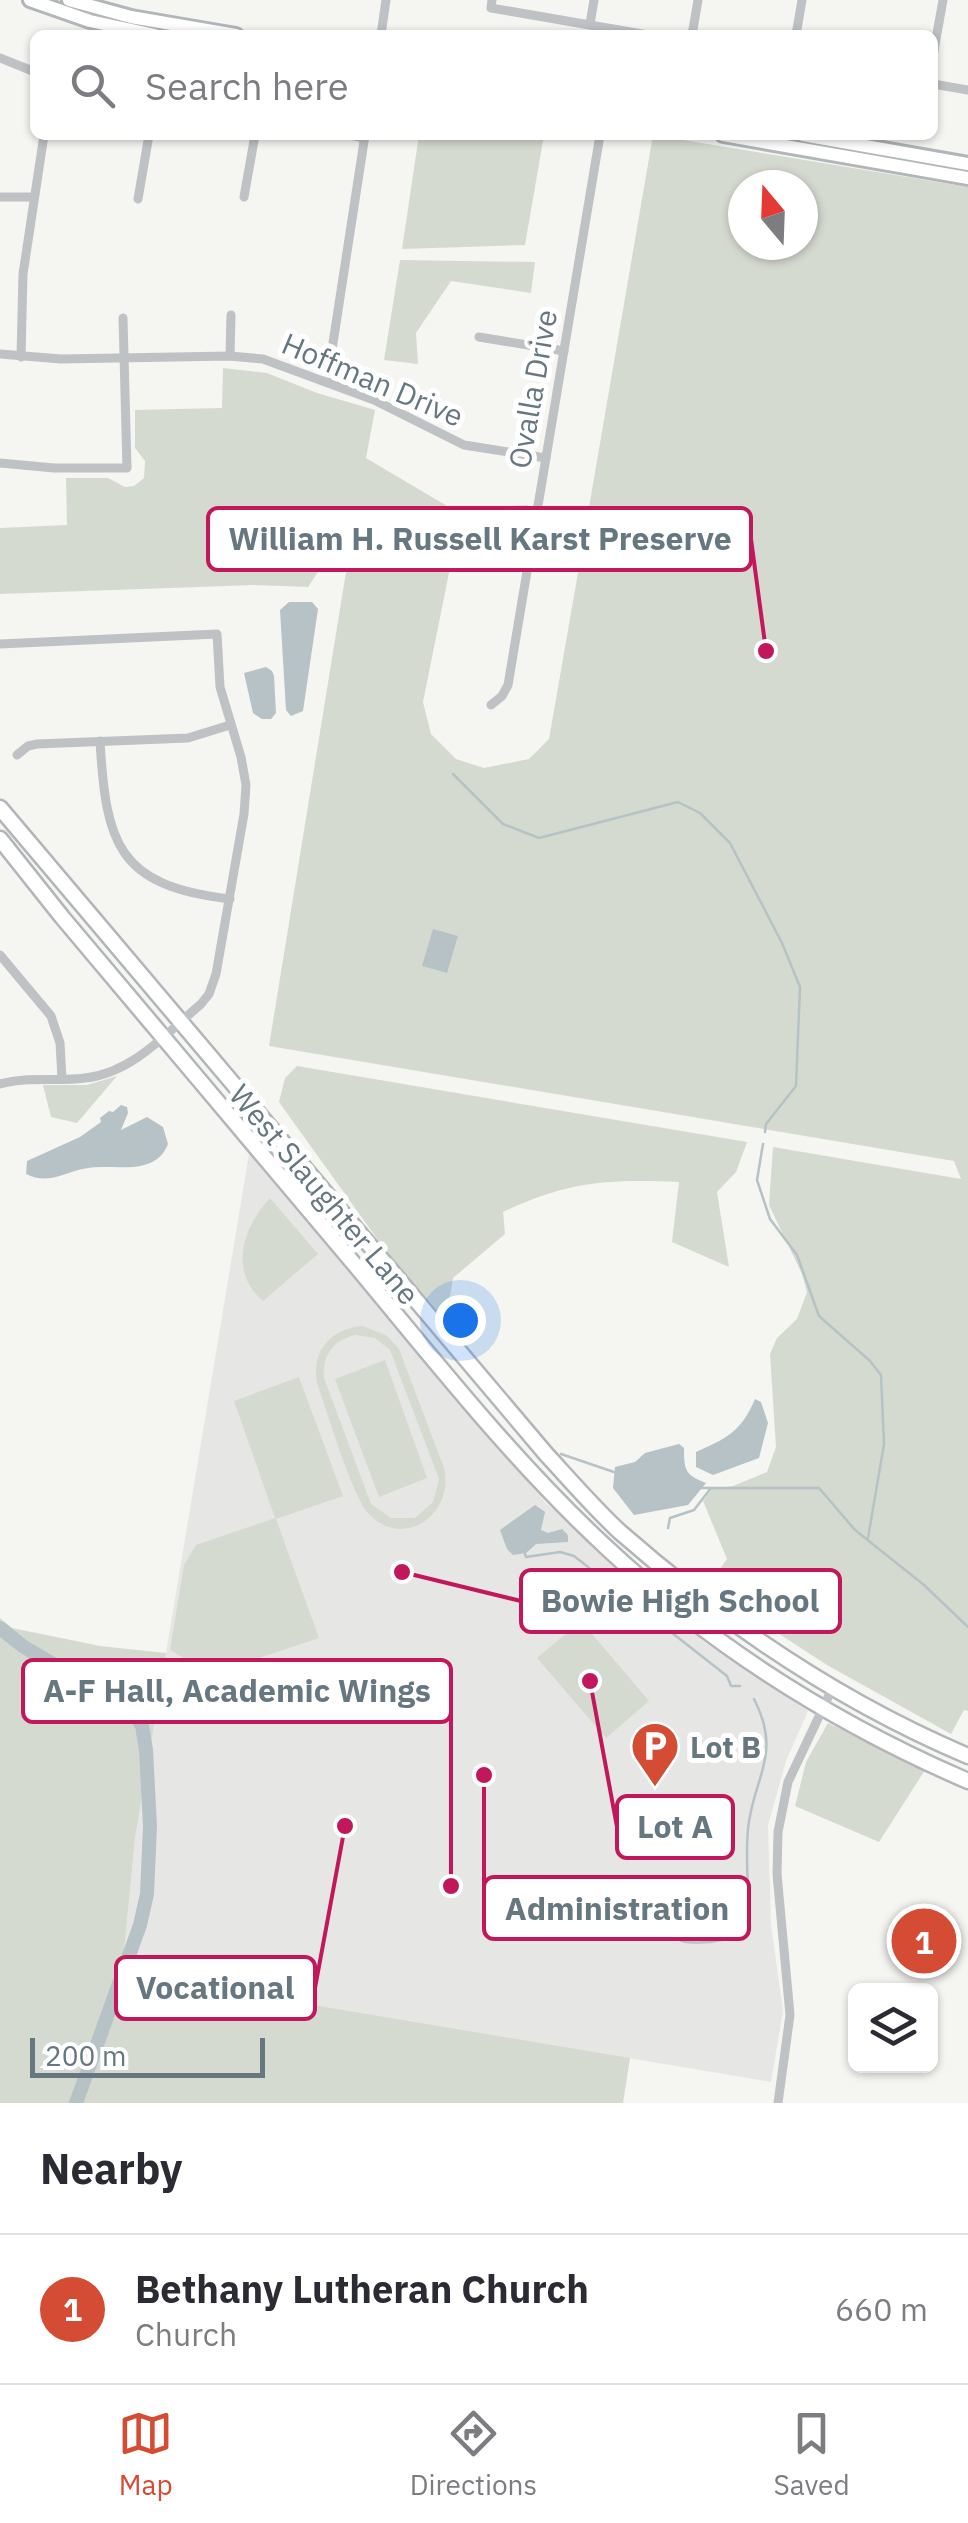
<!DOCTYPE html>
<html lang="en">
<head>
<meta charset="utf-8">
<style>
	body { margin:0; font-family:"IBM Plex Sans",sans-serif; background:#f7f7f7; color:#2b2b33 }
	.controls { position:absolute; right:30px; bottom:30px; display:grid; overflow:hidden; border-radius:15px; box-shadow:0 2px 8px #0004 }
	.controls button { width:90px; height:90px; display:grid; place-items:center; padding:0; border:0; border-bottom:2px solid #e1e1e2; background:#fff; color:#2b2b33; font:50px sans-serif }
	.compass { position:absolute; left:728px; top:170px; width:90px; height:90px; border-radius:50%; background:#fff; box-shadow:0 2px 8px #0004; rotate:341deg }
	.scale { position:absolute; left:30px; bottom:25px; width:235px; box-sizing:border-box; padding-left:10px; border:5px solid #677780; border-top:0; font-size:28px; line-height:35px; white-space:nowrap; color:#677780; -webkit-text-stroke:8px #fff; paint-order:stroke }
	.you { position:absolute; left:460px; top:1320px; width:35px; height:35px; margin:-25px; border:8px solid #fff; border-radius:50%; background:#1a73e8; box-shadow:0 0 0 15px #1a73e833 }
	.badge { display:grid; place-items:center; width:65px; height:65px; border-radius:50%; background:#d44c33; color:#fff; font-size:32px; font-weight:700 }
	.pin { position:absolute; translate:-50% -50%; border:5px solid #fff; box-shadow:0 2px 10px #0006 }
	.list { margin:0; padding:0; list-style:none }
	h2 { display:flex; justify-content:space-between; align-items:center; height:130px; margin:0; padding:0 40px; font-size:42px }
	h2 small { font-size:32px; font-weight:400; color:#7c7c81 }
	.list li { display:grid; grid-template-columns:65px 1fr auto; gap:30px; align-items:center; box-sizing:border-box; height:150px; padding:0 40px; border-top:2px solid #e1e1e2 }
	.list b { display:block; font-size:38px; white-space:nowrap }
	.list p { margin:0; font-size:32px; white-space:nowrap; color:#7c7c81 }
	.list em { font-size:32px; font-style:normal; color:#7c7c81 }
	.icon { flex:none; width:55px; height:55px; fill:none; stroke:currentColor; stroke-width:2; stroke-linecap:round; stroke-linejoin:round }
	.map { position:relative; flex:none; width:968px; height:2103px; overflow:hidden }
	.search { position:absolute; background:#fff; box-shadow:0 2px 8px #0004; left:30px; right:30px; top:30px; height:110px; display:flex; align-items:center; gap:25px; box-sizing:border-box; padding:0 35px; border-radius:15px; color:#7c7c81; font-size:38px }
	.sheet { height:280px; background:#fff }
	nav { display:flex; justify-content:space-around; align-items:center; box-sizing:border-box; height:140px; border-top:2px solid #e1e1e2; background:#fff; font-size:28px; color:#7c7c81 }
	nav a { display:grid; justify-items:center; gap:5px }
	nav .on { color:#d44c33 }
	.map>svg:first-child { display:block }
	.built { fill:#e6e6e5 }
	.green { fill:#d5dad1; fill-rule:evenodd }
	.water { fill:#b6c2c5 }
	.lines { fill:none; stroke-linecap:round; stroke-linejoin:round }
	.stream { stroke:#b6c2c5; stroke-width:2.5 }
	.river { stroke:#b6c2c5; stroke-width:14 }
	.secondary-casing { stroke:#b1b6b9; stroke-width:18 }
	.primary-casing { stroke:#b2b6b9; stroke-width:19 }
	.street { stroke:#bec2c5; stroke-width:9 }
	.secondary { stroke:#fff; stroke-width:12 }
	.primary { stroke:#fff; stroke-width:14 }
	.labels { text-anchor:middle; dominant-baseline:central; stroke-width:10; stroke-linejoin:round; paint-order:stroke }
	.street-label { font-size:30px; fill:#677780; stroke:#fff }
	.poi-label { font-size:30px; font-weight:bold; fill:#677780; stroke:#fff; text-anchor:start }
	.leader { fill:none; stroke:#c2185b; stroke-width:4 }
	.callout-dot { fill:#c2185b; stroke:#fff; stroke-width:4 }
	.callout { fill:#fff; stroke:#c2185b; stroke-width:4 }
	.callout-label { font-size:32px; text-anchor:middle; font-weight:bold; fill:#677780 }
</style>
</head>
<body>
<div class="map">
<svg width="968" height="2103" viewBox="0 0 968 2103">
	<rect width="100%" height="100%" fill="#f5f5f2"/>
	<path class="built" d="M249 1154 545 1502 704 1642 808 1711 786 1761 768 1825 771 1924 783 2011 771 2082 122 1973 135 1839Z"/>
	<g class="green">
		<path d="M419 135H544L525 245 402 249Z"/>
		<path d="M653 135 968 187V1711L964 1710 951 1734 827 1665 707 1587 727 1559 703 1501 712 1489 733 1486 767 1472 776 1447 770 1354 777 1338 797 1319 807 1292 802 1274 769 1205 773 1147 961 1179 954 1161 269 1046 346 572H318L308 587 254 585 0 594V528L67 525 66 478H108L125 487 134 486 144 478 145 461 135 448V410L222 408 223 368 267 373 317 393 375 410 366 458 452 509 528 505 517 568H450L423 702 431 734 456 759 484 768 529 759 549 739 582 550 539 551 544 520 587 519ZM743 185H803V245H743Z"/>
		<path d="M400 260 535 262 531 293 451 281 416 333 418 364 384 360Z"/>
		<path d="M297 1066 747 1142 736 1172 717 1192 729 1267 672 1242 679 1182C609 1179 568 1181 503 1212L505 1234 453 1278 446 1320 388 1254 279 1102 285 1078Z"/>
		<path d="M117 1076 77 1123 51 1117 43 1085H87Z"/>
		<path d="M270 1198 318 1254 263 1301C228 1271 243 1227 270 1198Z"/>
		<path d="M362 1326 386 1335 399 1349 444 1468C455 1515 402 1551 368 1513 351 1493 327 1411 317 1383 311 1352 330 1329 362 1326ZM355 1335 375 1338 390 1350 439 1479 433 1502 415 1518H391L371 1504 324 1378C322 1356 333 1340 355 1335Z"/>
		<path d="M385 1360 427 1478 379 1497 335 1379Z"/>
		<path d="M299 1377 343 1496 276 1519 319 1638 212 1674 170 1650 184 1565 196 1545 275 1518 234 1401Z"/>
		<path d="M0 1618 12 1628 100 1646 166 1653 135 1839 122 1973 630 2058 623 2103H0Z"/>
		<path d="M581 1621 649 1701 606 1738 537 1658Z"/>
		<path d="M828 1723 925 1770 879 1842 795 1806 806 1762Z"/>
	</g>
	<g class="water">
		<path d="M289 602H312L318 609 303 711 291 716 286 710 280 610Z"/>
		<path d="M266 667 272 671 274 676 276 713 271 719H262L253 713 244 673Z"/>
		<path d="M433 929 458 936 447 973 422 966Z"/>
		<path d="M121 1105 127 1107 128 1113 121 1130 147 1117 163 1127 168 1144C155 1177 115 1164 88 1168 66 1171 49 1186 26 1174L27 1161 80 1137 101 1122 100 1118 109 1111 113 1112Z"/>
		<path d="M755 1399 761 1402 768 1423 759 1458 713 1475 696 1467V1452C727 1438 741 1432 755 1399Z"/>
		<path d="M679 1444 684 1448C684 1470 685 1475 706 1483L688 1505 634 1515 613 1488 615 1467 635 1462 645 1453Z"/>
		<path d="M535 1505 545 1512 541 1530 548 1533 562 1529 568 1535V1542L536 1544 526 1553 513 1555 507 1549 500 1530Z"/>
	</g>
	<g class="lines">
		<g class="stream">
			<path d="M453 774 503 824 539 838 678 802 700 813 730 843 782 943 800 987 796 1086 766 1124 765 1132"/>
			<path d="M763 1144 757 1180 770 1219 797 1255 819 1316 870 1361 881 1375 884 1444 868 1538"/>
			<path d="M561 1454 614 1472"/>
			<path d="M700 1488H819L855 1530 924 1585 968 1627"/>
			<path d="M668 1528 670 1518 694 1510 711 1488"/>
			<path d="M525 1554 526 1557 560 1552 574 1556 727 1676 731 1686H740"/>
			<path d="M666 1928C672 1935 678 1941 687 1942 705 1944 739 1941 749 1924 749 1893 745 1860 748 1829 753 1777 783 1755 754 1699"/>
		</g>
		<path class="river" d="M0 1628 24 1647 79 1679 117 1688 142 1726 146 1750 150 1826 147 1894 140 1925 76 2103"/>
		<g class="secondary-casing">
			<g id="secondary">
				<path d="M30 0 90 21 155 35"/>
				<path d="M69 0 131 17 236 35"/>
				<path d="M723 135 968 178"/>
				<path d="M803 135 968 164"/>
			</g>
		</g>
		<g class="primary-casing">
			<g id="primary">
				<path d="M0 808 546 1454C570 1480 594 1508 620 1532 725 1624 840 1702 968 1756"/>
				<path d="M0 839 62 917C160 1033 257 1149 355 1265 436 1362 514 1462 607 1548 712 1646 836 1724 968 1781"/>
			</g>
		</g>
		<g class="street">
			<path d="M492 0 491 8 648 35"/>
			<path d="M590 24 594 0"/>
			<path d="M381 35 386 0"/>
			<path d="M692 35 698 0"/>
			<path d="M796 35 802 0"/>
			<path d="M933 56 943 0"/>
			<path d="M0 58 35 72"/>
			<path d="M933 84 968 90"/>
			<path d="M349 135 365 138"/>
			<path d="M0 197H34"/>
			<path d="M244 197 255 135"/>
			<path d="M138 199 149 135"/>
			<path d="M479 337 564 351"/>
			<path d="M0 354 61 359 230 356 263 359 374 400 464 445 546 458"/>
			<path d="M230 356 231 315"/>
			<path d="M21 357 23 274 44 135"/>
			<path d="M327 382 365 135"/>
			<path d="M0 463 54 468H127L123 318"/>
			<path d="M0 644 217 634 220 687 241 757 246 785 244 814 216 974 209 994 201 1004C167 1033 132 1073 85 1078 56 1082 28 1076 0 1084"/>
			<path d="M491 705 502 696 508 685 600 135"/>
			<path d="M100 741C106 843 117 886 230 899"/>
			<path d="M17 755 28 746 37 744 188 738 230 725"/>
			<path d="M0 955 51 1016 60 1043 62 1079"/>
			<path d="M778 2103 790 2015 777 1874 778 1832 788 1782 832 1689"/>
		</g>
		<use href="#secondary" class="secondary"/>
		<use href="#primary" class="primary"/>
	</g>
	<defs>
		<g id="parking-pin" transform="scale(2.5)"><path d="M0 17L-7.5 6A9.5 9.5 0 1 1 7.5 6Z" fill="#d44c33" stroke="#fff"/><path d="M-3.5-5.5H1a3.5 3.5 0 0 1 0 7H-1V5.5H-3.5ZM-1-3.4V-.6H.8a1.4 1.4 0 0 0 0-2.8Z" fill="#fff"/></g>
	</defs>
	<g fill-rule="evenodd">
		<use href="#parking-pin" x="655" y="1746"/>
	</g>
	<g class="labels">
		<g class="street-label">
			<text transform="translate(373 379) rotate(23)">Hoffman Drive</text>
			<text transform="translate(532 389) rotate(-80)">Ovalla Drive</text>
			<text transform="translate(325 1194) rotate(50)">West Slaughter Lane</text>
		</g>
		<g class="poi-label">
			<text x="690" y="1746">Lot B</text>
		</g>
	</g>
	<path class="leader" d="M766 651L751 539M402 1572L521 1601M451 1886L451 1691M590 1681L617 1827M484 1775L484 1908M345 1826L315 1988"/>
	<g class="callout-dot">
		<circle cx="766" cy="651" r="10"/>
		<circle cx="402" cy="1572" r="10"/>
		<circle cx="451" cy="1886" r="10"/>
		<circle cx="590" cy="1681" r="10"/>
		<circle cx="484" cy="1775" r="10"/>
		<circle cx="345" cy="1826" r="10"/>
	</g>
	<g class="callout">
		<rect x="208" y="508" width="543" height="62" rx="10"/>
		<rect x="521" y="1570" width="319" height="62" rx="10"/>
		<rect x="23" y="1660" width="428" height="62" rx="10"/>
		<rect x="617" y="1796" width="116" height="62" rx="10"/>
		<rect x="484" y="1877" width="265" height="62" rx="10"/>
		<rect x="116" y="1957" width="199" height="62" rx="10"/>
	</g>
	<g class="callout-label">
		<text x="480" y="550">William H. Russell Karst Preserve</text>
		<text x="680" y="1612">Bowie High School</text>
		<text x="237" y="1702">A-F Hall, Academic Wings</text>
		<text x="675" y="1838">Lot A</text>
		<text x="617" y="1920">Administration</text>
		<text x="215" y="1999">Vocational</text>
	</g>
</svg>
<div class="controls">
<button><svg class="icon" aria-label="layers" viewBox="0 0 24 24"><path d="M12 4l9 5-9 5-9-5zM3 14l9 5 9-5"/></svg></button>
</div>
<svg class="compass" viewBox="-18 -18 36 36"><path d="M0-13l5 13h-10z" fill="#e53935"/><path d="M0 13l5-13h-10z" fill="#7c7c81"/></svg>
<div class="scale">200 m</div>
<div class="you"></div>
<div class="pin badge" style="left:924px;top:1941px">1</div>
<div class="search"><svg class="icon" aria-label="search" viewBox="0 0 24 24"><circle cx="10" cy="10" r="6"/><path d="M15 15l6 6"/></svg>Search here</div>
</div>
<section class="sheet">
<h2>Nearby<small></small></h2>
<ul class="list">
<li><span class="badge">1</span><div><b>Bethany Lutheran Church</b><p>Church</p></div><em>660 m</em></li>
</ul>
</section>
<nav>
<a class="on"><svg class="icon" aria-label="map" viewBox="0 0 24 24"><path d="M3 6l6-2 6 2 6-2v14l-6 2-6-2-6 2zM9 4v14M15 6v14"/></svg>Map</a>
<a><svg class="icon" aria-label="directions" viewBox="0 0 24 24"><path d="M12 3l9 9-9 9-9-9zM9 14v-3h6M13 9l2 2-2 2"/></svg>Directions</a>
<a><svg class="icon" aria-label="saved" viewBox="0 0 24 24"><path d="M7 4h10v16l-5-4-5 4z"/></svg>Saved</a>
</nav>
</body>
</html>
